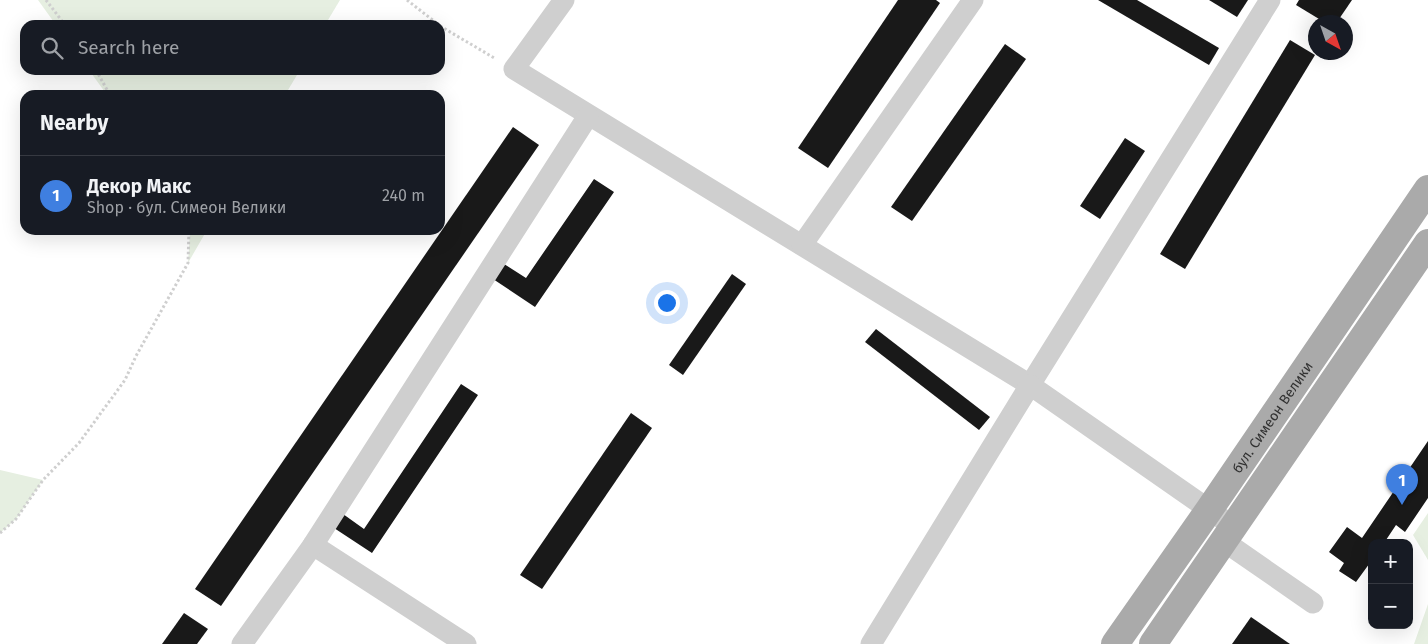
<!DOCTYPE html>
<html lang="en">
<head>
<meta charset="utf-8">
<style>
	body { margin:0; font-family:"Fira Sans",sans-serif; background:#242831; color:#f1f3f6 }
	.controls { position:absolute; right:15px; bottom:15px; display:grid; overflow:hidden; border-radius:10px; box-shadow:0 5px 20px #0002 }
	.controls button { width:45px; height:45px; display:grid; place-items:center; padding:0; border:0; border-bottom:1px solid #363941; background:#171b24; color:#f1f3f6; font:25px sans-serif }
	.compass { position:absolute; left:1308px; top:15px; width:45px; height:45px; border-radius:50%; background:#171b24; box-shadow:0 5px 20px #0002; rotate:140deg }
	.you { position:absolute; left:666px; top:302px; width:18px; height:18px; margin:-12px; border:4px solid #fff; border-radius:50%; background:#1a73e8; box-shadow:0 0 0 8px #1a73e833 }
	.badge { display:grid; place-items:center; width:32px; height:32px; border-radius:50%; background:#e94a35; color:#fff; font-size:16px; font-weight:700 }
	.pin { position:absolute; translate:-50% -41px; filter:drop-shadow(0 1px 2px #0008) }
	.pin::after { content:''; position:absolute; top:26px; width:18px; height:15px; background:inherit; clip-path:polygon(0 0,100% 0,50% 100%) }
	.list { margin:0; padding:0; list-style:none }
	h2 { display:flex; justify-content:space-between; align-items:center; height:65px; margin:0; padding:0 20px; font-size:21px }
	h2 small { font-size:16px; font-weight:400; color:#9ea1a6 }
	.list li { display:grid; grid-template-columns:32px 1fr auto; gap:15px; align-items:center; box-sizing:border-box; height:80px; padding:0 20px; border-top:1px solid #363941 }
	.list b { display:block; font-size:19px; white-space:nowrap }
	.list p { margin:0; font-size:16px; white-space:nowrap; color:#9ea1a6 }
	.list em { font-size:16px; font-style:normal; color:#9ea1a6 }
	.icon { flex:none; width:28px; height:28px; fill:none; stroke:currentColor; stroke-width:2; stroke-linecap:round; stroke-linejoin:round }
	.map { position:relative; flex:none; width:1428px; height:644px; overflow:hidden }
	.search { position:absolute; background:#171b24; box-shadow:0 5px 20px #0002; left:20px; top:20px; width:425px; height:55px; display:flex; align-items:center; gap:12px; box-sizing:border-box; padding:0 18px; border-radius:15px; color:#9ea1a6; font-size:19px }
	.panel { position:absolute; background:#171b24; box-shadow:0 5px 20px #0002; left:20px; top:90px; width:425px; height:145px; border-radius:15px }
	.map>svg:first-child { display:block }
	.green { fill:#e6efe1 }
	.building { fill:#191919 }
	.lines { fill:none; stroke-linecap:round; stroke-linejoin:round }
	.path { stroke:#cfcfcf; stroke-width:3; stroke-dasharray:2.5 2.5; stroke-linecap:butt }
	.minor { stroke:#cfcfcf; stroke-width:21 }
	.major { stroke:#aaa; stroke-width:28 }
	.labels { text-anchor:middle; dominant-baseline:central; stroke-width:5; stroke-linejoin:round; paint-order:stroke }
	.street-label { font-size:14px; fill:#323232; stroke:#fff }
</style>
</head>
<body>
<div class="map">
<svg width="1428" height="644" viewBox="0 0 1428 644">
	<rect width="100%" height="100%" fill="#fff"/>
	<g class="green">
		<path d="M38 0H340L325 25H56Z"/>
		<path d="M89 70H300L285 95H107Z"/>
		<path d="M189 230H207L188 263 190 233Z"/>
		<path d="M0 470 43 480 16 519 0 533Z"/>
		<path d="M1428 513V560L1413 535Z"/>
		<path d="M1428 604V644H1414Z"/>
	</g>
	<g class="building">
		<path d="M898 0H936L940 3 828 168 798 148Z"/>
		<path d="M1098 0H1137L1219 48 1209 65Z"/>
		<path d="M1209 0H1248L1237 17Z"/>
		<path d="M1299 0H1352L1337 22H1324L1296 5Z"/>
		<path d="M1290 40 1315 55 1185 269 1160 254Z"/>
		<path d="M1005 44 1026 59 912 221 891 207Z"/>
		<path d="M513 127 539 145 221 606 195 589Z"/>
		<path d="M1125 138 1145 151 1100 219 1080 206Z"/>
		<path d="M594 179 614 192 535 307 493 279 504 264 526 278Z"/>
		<path d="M732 274 746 284 683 375 669 365Z"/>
		<path d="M876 329 990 417 979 430 865 342Z"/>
		<path d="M461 384 478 395 372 553 334 528 343 514 364 529Z"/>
		<path d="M631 413 652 428 542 589 520 575Z"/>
		<path d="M1428 441V498L1405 532 1396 525 1384 543H1372V560L1356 582 1339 571 1344 563 1329 552 1347 527 1362 538Z"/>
		<path d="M184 613 208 629 197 644H162Z"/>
		<path d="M1251 617 1290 644H1232Z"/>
	</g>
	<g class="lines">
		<g class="path">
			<path d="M46 0 65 25"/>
			<path d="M407 0 439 25"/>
			<path d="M440 26 496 59"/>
			<path d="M96 70 110 95"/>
			<path d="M0 533 16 519 43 480 79 443 125 380 136 356 188 263 189 230"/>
		</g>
		<g class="minor">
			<path d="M564 0 514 69 1030 385 1270 0"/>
			<path d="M802 245 973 0"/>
			<path d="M1225 542 1313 603"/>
			<path d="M313 545 466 644"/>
			<path d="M242 644 313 545 588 116"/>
			<path d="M871 644 1030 385 1234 527"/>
		</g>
		<g class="major">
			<path id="s1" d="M1115 644 1209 510 1428 189"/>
			<path d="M1153 644 1428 243"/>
		</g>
	</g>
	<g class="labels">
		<g class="street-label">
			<text stroke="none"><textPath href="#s1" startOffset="276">бул. Симеон Велики</textPath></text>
		</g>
	</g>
</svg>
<div class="controls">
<button>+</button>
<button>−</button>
</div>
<svg class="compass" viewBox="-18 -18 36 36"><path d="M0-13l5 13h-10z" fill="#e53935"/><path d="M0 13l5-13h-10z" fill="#9ea1a6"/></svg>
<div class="you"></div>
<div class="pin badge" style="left:1402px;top:505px;background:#3f7fe0">1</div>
<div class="search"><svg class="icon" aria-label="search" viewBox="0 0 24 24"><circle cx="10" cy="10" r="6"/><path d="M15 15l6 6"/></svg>Search here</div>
<section class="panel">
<h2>Nearby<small></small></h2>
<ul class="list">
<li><span class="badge" style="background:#3f7fe0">1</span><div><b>Декор Макс</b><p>Shop · бул. Симеон Велики</p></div><em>240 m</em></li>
</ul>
</section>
</div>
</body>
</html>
